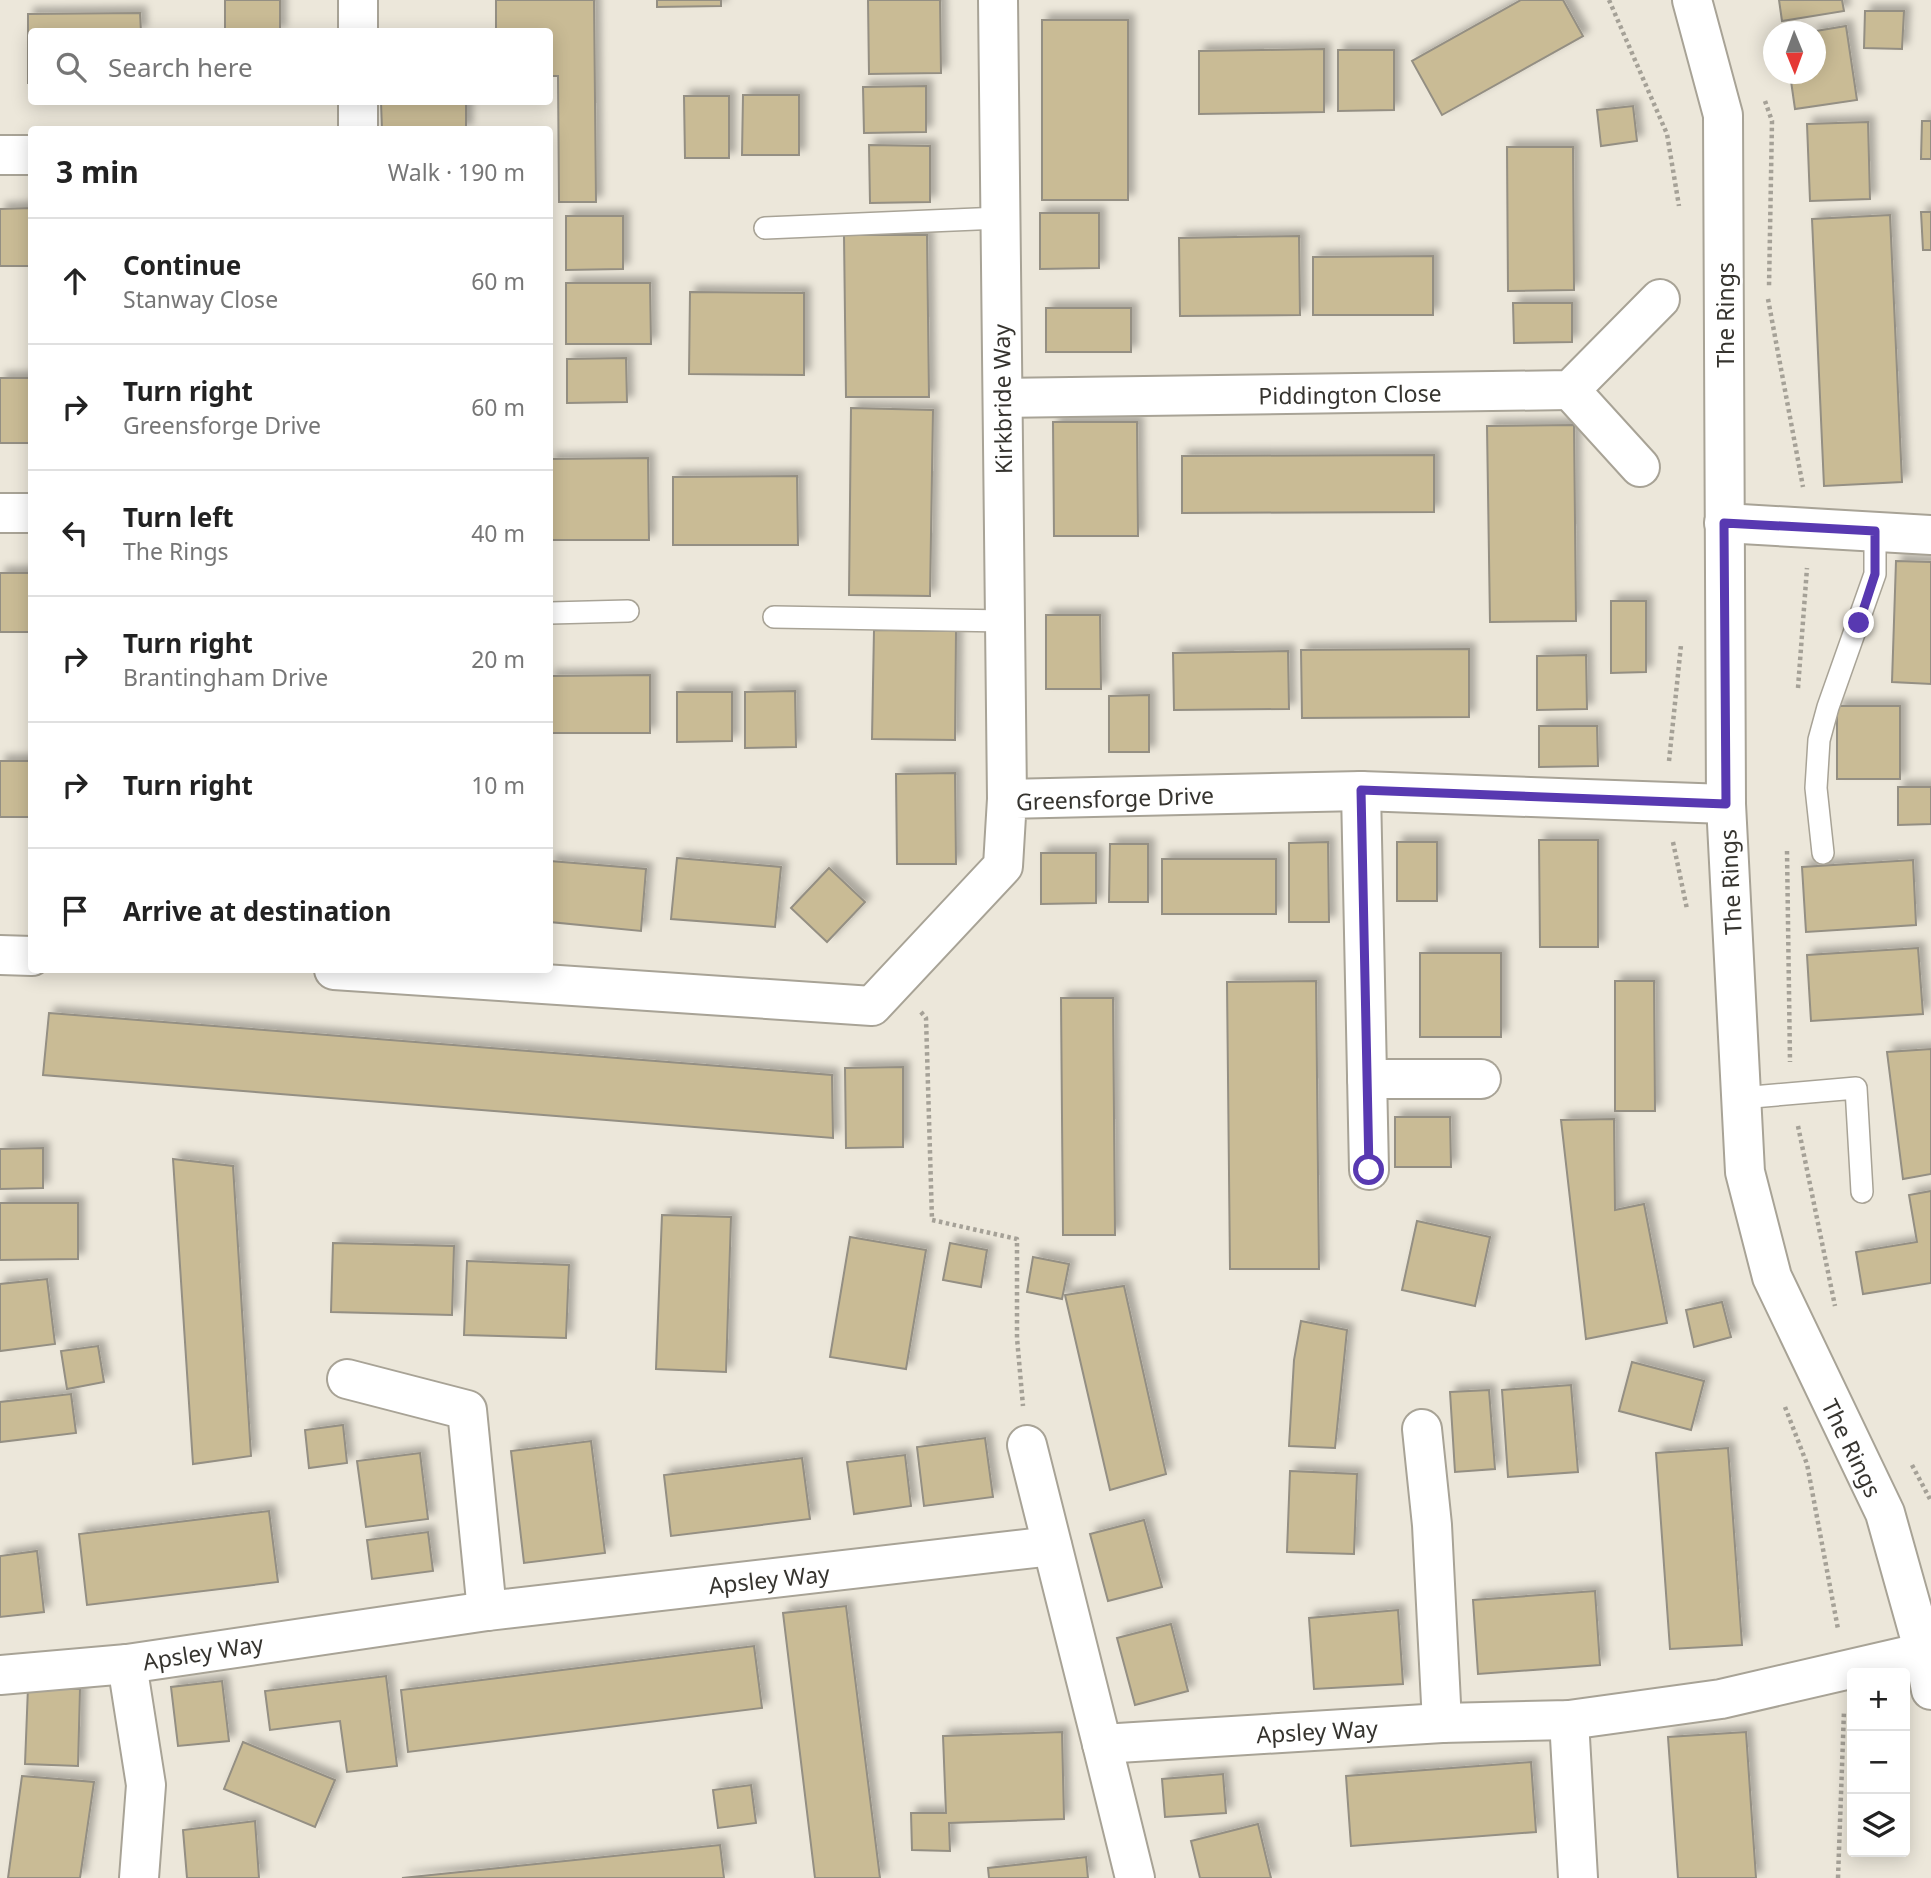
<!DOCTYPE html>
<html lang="en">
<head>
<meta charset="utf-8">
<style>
	body { margin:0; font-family:"Noto Sans",sans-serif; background:#f2f2f2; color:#222 }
	.controls { position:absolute; right:21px; bottom:21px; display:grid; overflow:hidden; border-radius:7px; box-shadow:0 4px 18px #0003 }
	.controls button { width:63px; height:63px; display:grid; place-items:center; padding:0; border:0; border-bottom:2px solid #e0e0e0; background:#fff; color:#222; font:35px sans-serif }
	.compass { position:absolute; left:1763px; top:21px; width:63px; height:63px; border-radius:50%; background:#fff; box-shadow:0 4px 18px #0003; rotate:179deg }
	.stop { position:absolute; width:21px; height:21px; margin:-16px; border:5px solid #5839b1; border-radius:50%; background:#fff }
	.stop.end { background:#5839b1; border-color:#fff; box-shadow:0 2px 7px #0008 }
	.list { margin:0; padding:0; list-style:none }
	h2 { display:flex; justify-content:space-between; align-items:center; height:91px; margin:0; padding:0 28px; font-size:30px }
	h2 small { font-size:23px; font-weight:400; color:#767676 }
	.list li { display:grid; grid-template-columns:46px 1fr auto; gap:21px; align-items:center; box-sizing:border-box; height:126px; padding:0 28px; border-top:2px solid #e0e0e0 }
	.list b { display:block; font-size:26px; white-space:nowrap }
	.list p { margin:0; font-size:23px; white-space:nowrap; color:#767676 }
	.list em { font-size:23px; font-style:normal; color:#767676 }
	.icon { flex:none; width:38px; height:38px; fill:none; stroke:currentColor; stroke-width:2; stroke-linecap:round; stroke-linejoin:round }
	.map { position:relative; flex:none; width:1931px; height:1878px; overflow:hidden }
	.search { position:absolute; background:#fff; box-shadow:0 4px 18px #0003; left:28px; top:28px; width:525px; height:77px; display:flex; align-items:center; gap:18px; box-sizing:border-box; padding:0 24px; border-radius:7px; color:#767676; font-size:26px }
	.panel { position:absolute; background:#fff; box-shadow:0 4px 18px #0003; left:28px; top:126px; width:525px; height:847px; border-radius:7px }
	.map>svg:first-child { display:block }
	.building { fill:#c9bb95; stroke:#948f83; stroke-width:2; filter:url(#shadow) }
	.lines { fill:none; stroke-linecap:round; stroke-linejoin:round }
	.lane-casing { stroke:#a8a396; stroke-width:24 }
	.street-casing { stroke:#a8a396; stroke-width:42 }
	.secondary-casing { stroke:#a8a396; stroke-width:42 }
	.path { stroke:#a5a197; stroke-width:4.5; stroke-dasharray:3.5 3.5; stroke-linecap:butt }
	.lane { stroke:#fff; stroke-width:21 }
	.street { stroke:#fff; stroke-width:38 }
	.secondary { stroke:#fff; stroke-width:38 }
	.route { stroke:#5839b1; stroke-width:9 }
	.labels { text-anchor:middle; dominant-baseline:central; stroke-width:5; stroke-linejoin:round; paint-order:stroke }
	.street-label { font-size:23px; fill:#36342f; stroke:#fff }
</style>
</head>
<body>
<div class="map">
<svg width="1931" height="1878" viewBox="0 0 1931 1878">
	<defs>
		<filter id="shadow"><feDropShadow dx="6" dy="-6" stdDeviation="3.5" flood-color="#0004"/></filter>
	</defs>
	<rect width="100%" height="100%" fill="#ece7da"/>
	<g class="building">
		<rect x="225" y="0" width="55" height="32"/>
		<path d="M496 0H594L596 202H559L558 76H550V32H496Z"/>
		<path d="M657 0H721V6L657 7Z"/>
		<path d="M868 0H940L941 73 869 74Z"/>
		<path d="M1521 0H1563L1583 36 1442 115 1412 61Z"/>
		<path d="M1779 0H1842L1844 11 1782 21Z"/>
		<path d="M1865 11H1904L1902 49 1864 48Z"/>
		<path d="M140 13 141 32H32V83H28V14Z"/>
		<rect x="1042" y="20" width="86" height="180"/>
		<path d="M1846 26 1857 100 1795 109 1790 74H1815V32H1810Z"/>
		<path d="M1324 49V112L1199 114V51Z"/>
		<path d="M1338 50H1394V110L1338 111Z"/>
		<path d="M926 86V132L864 133 863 87Z"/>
		<path d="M743 95H799V155H742Z"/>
		<path d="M684 96H729V158H685Z"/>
		<path d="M381 102H466V130H382Z"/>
		<path d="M1633 106 1637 141 1601 146 1597 110Z"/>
		<path d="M1922 121H1931V159H1921Z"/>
		<path d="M1868 122 1870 199 1810 201 1807 124Z"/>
		<path d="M869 145 930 146V202L870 203Z"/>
		<path d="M1507 147H1573L1574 290 1508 291Z"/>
		<path d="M32 208V266H0V209Z"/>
		<path d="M1921 212H1931V250H1923Z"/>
		<path d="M1040 213H1099V268L1040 269Z"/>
		<path d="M1890 215 1902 482 1824 486 1812 219Z"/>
		<path d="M566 216H623V269L566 270Z"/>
		<path d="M844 235H927L929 397H846Z"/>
		<path d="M1299 236 1300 315 1180 316 1179 238Z"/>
		<path d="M1433 256V315H1313V257Z"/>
		<path d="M566 283H650L651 344H566Z"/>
		<path d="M690 292 804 293V375L689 374Z"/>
		<path d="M1513 303H1572V342L1514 343Z"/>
		<rect x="1046" y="308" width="85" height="44"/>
		<path d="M626 358 627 402 567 403V359Z"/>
		<rect x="0" y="378" width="32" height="65"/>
		<path d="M851 408 933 410 930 596 849 595Z"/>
		<path d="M1053 422H1137L1138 536H1054Z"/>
		<path d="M1574 425 1576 621 1490 622 1487 426Z"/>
		<path d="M1434 455V512L1182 513V456Z"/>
		<path d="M648 458 649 540H550V459Z"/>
		<path d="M797 476 798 545H673V477Z"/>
		<path d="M1896 561 1931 562V684L1892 682Z"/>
		<rect x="0" y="573" width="32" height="59"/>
		<path d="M1611 601H1646V672L1611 673Z"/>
		<path d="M1046 615H1100L1101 689H1046Z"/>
		<path d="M874 630 956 631 955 740 872 739Z"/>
		<path d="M1469 649V717L1302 718 1301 650Z"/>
		<path d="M1288 651 1289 709 1174 710 1173 653Z"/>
		<path d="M1586 655 1587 709 1537 710V656Z"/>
		<path d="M650 675V733H550V676Z"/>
		<path d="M795 691 796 747 745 748V692Z"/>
		<path d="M677 692H732V741L677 742Z"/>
		<path d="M1149 695V752H1109V696Z"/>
		<rect x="1837" y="706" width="63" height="73"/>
		<path d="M1539 726H1597L1598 766 1539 767Z"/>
		<rect x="0" y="761" width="32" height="56"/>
		<path d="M955 773 956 864H897L896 774Z"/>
		<path d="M1898 787H1931V824L1898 825Z"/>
		<path d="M1539 840H1598V947H1540Z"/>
		<path d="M1328 842 1329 922H1289V843Z"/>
		<rect x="1397" y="842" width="40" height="59"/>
		<path d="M1110 844H1148V902H1109Z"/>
		<path d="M1041 853H1096V903L1041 904Z"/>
		<path d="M677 858 781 867 775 927 671 919Z"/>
		<rect x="1162" y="859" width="114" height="55"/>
		<path d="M1913 860 1916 925 1806 932 1802 867Z"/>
		<path d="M550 861 646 869 641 931 550 922Z"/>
		<path d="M829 868 865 902 827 942 791 908Z"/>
		<path d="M1918 948 1923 1014 1811 1021 1807 955Z"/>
		<rect x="1420" y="953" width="81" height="84"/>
		<path d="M1316 981 1319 1269H1230L1227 982Z"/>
		<path d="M1615 981H1654L1655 1111H1615Z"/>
		<path d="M1061 998H1113L1115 1235H1063Z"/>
		<path d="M49 1013 832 1075 833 1138 43 1075Z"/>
		<path d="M1931 1049V1174L1903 1179 1887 1052Z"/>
		<path d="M903 1067V1147L846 1148 845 1068Z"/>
		<path d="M1395 1117H1450L1451 1167H1395Z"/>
		<path d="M1614 1119 1615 1210 1644 1204 1667 1323 1586 1339 1561 1120Z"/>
		<path d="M43 1148V1188L0 1189V1149Z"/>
		<path d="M173 1159 233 1166 251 1456 193 1464Z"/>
		<path d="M1931 1191V1283L1863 1294 1856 1252 1917 1242 1909 1195Z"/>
		<path d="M0 1203H78V1259L0 1260Z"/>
		<path d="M662 1215 731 1217 726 1372 656 1369Z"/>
		<path d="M1417 1221 1490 1237 1475 1306 1402 1290Z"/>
		<path d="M850 1237 926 1250 906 1369 830 1357Z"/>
		<path d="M333 1243 454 1246 452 1315 331 1312Z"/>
		<path d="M950 1243 987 1250 981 1287 943 1280Z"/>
		<path d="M1033 1257 1069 1264 1062 1299 1027 1292Z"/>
		<path d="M467 1261 569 1265 566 1338 464 1335Z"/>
		<path d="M47 1279 55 1344 0 1351V1284Z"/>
		<path d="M1124 1286 1166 1474 1110 1490 1065 1295Z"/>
		<path d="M1722 1302 1731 1337 1694 1347 1686 1310Z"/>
		<path d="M1301 1321 1347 1330 1335 1448 1289 1446 1294 1360Z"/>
		<path d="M98 1346 104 1382 67 1389 61 1351Z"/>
		<path d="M1632 1362 1704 1381 1691 1430 1619 1411Z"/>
		<path d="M1571 1385 1578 1472 1508 1477 1502 1390Z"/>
		<path d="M1489 1390 1495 1469 1455 1472 1450 1392Z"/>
		<path d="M71 1394 76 1433 0 1442V1402Z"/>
		<path d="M343 1425 347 1463 309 1468 305 1430Z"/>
		<path d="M985 1438 993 1497 924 1506 917 1447Z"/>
		<path d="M591 1441 605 1553 524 1563 511 1451Z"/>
		<path d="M1728 1448 1742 1645 1670 1649 1656 1453Z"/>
		<path d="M420 1453 428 1519 366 1527 357 1461Z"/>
		<path d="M905 1455 911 1506 854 1514 847 1462Z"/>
		<path d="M802 1458 810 1519 671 1536 664 1475Z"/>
		<path d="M1290 1471 1357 1474 1354 1554 1287 1552Z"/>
		<path d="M269 1511 278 1582 87 1605 79 1534Z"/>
		<path d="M1144 1520 1162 1587 1108 1601 1090 1534Z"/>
		<path d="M428 1532 433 1571 372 1579 367 1540Z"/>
		<path d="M37 1551 44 1612 0 1617V1556Z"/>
		<path d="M1595 1591 1600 1665 1478 1674 1473 1600Z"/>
		<path d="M846 1606 880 1878H815L783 1613Z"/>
		<path d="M1398 1610 1403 1684 1314 1689 1309 1618Z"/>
		<path d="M1171 1624 1188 1691 1135 1705 1117 1638Z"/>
		<path d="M754 1646 762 1708 408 1752 401 1690Z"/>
		<path d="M386 1676 397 1766 347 1772 340 1721 270 1730 265 1691Z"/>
		<path d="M222 1681 229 1741 178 1746 171 1687Z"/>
		<path d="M28 1687 80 1689 78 1766 25 1764Z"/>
		<path d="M1062 1732 1064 1819 949 1823 950 1851 912 1850 911 1813H946L943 1736Z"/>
		<path d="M1746 1732 1756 1878H1678L1668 1737Z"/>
		<path d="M243 1742 335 1780 315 1827 224 1789Z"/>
		<path d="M1531 1762 1536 1832 1351 1846 1346 1776Z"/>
		<path d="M1223 1774 1226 1813 1165 1817 1162 1779Z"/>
		<path d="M22 1776 94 1782 80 1878H8Z"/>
		<path d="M751 1785 756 1823 718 1828 713 1790Z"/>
		<path d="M255 1821 259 1878H187L183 1830Z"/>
		<path d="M1258 1824 1271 1878H1200L1191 1841Z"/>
		<path d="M720 1845 724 1878H402Z"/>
		<path d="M1086 1857 1088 1878H989L988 1868Z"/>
	</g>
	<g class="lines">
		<g class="lane-casing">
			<g id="lane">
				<path d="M765 228 1000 218"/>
				<path d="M550 613 628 611"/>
				<path d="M774 617 1005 621"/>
				<path d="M1823 853 1816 788 1819 740 1828 707 1875 574V531"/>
				<path d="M1741 1098 1856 1088 1862 1192"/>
			</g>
		</g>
		<g class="street-casing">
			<g id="street">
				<path d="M358 0V32"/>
				<path d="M998 0 1007 799"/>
				<path d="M358 102V130"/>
				<path d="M0 155H32"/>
				<path d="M1570 390 1640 467"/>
				<path d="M1003 398 1570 390 1660 299"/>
				<path d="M0 513H32"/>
				<path d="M1724 523 1931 535"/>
				<path d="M1361 791 1369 1170"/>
				<path d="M0 955 32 956"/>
				<path d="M334 970 872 1006 1003 866 1007 799 1361 791 1726 804"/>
				<path d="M1367 1079H1481"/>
				<path d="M347 1379 467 1410 487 1611"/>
				<path d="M1422 1429 1432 1525 1442 1723"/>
				<path d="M1027 1445 1102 1744 1442 1723 1569 1720 1721 1699 1924 1652"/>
				<path d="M127 1664 146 1785 139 1878"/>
				<path d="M0 1675 127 1664 487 1611 1052 1546"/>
				<path d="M1569 1720 1578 1878"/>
				<path d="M1102 1744 1135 1878"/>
			</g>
		</g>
		<g class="secondary-casing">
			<path id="secondary" d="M1692 0 1723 115 1726 804 1745 1172 1772 1277 1885 1513 1924 1652 1931 1690"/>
		</g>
		<g class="path">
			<path d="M1609 0 1667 134 1679 206"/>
			<path d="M1765 101 1772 121 1769 287"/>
			<path d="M1768 299 1803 487"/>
			<path d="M1798 688 1807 568"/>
			<path d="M1669 761 1681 645"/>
			<path d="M1673 842 1687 909"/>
			<path d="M1787 851 1790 1062"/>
			<path d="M921 1012 926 1018 932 1220 1017 1239V1338L1023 1406"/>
			<path d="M1798 1126 1835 1306"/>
			<path d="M1785 1407 1807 1464 1838 1629"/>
			<path d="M1912 1465 1931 1501"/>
			<path d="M1838 1878 1844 1711"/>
		</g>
		<use href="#lane" class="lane"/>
		<use href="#street" class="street"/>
		<use href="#secondary" class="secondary"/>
	</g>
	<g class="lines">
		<path class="route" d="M1369 1170 1361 790 1726 804 1724 523 1875 531V574L1859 623"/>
	</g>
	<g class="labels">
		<g class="street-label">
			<text transform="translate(1725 315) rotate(-90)">The Rings</text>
			<text transform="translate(1350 394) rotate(-1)">Piddington Close</text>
			<text transform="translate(1002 399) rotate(-91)">Kirkbride Way</text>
			<text transform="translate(1115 798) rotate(-2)">Greensforge Drive</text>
			<text transform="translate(1730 882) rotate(-93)">The Rings</text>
			<text transform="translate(1852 1448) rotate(64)">The Rings</text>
			<text transform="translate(769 1579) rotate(-6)">Apsley Way</text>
			<text transform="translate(203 1652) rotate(-9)">Apsley Way</text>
			<text transform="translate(1317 1731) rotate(-3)">Apsley Way</text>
		</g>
	</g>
</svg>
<div class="controls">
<button>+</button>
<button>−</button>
<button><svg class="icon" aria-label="layers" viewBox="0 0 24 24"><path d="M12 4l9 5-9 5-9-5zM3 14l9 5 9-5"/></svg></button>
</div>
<svg class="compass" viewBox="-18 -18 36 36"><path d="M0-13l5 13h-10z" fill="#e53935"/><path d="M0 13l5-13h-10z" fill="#767676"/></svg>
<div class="stop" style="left:1369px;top:1170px"></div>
<div class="stop end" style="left:1859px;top:623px"></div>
<div class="search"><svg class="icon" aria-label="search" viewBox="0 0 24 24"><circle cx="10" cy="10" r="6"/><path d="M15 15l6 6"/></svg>Search here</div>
<section class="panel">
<h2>3 min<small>Walk · 190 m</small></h2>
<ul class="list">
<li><svg class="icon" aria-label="ahead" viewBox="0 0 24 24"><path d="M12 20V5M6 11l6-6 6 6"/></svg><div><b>Continue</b><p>Stanway Close</p></div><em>60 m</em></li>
<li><svg class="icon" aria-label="right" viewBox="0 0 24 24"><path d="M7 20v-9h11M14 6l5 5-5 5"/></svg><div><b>Turn right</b><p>Greensforge Drive</p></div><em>60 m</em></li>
<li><svg class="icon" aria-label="left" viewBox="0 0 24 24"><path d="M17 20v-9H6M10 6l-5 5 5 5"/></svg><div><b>Turn left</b><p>The Rings</p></div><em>40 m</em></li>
<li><svg class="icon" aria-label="right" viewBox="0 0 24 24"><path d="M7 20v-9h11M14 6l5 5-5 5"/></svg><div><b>Turn right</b><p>Brantingham Drive</p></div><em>20 m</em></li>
<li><svg class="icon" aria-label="right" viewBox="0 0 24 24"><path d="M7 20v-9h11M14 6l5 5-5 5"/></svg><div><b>Turn right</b></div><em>10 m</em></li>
<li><svg class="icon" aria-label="arrive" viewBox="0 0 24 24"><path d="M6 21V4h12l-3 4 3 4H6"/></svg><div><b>Arrive at destination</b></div></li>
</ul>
</section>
</div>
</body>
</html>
